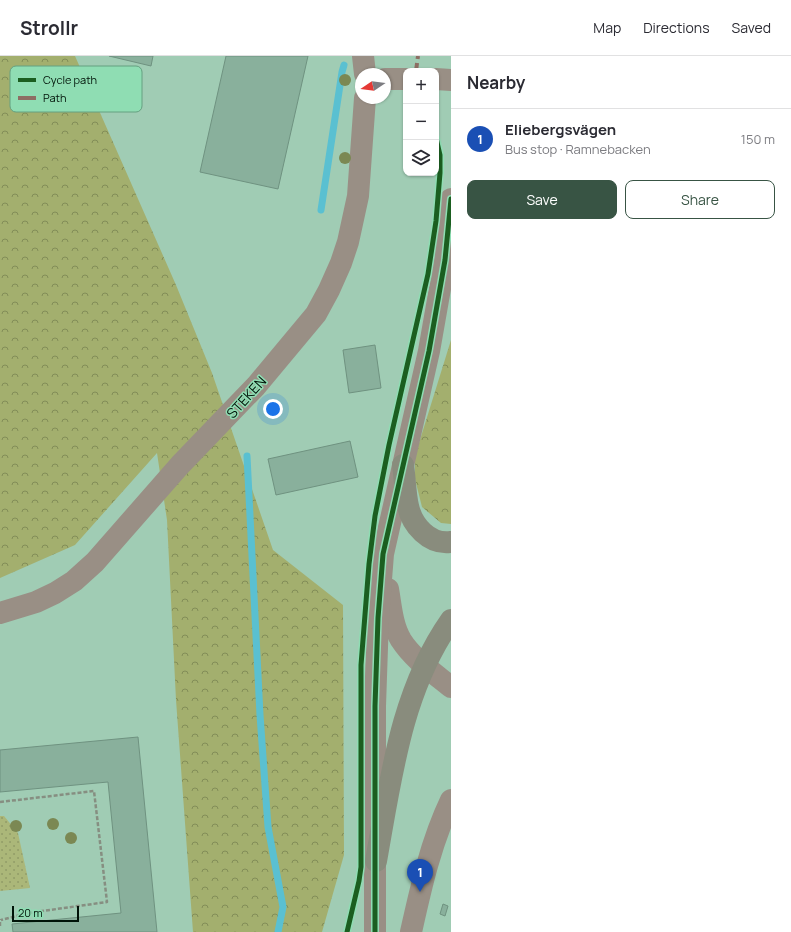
<!DOCTYPE html>
<html lang="en">
<head>
<meta charset="utf-8">
<style>
	body { margin:0; font-family:Manrope,sans-serif; background:#f7f7f7; color:#2b2b33 }
	.controls { position:absolute; right:12px; top:12px; display:grid; overflow:hidden; border-radius:8px; box-shadow:0 1px 3px #0004 }
	.controls button { width:36px; height:36px; display:grid; place-items:center; padding:0; border:0; border-bottom:1px solid #e1e1e2; background:#fff; color:#2b2b33; font:20px sans-serif }
	.compass { position:absolute; left:355px; top:12px; width:36px; height:36px; border-radius:50%; background:#fff; box-shadow:0 1px 3px #0004; rotate:257deg }
	.scale { position:absolute; left:12px; bottom:10px; width:67px; box-sizing:border-box; padding-left:4px; border:2px solid #001308; border-top:0; font-size:11px; line-height:14px; white-space:nowrap; color:#001308; -webkit-text-stroke:3px #8fddb3; paint-order:stroke }
	.you { position:absolute; left:273px; top:353px; width:14px; height:14px; margin:-10px; border:3px solid #fff; border-radius:50%; background:#1a73e8; box-shadow:0 0 0 6px #1a73e833 }
	.badge { display:grid; place-items:center; width:26px; height:26px; border-radius:50%; background:#385444; color:#fff; font-size:13px; font-weight:700 }
	.pin { position:absolute; translate:-50% -33px; filter:drop-shadow(0 1px 2px #0008) }
	.pin::after { content:''; position:absolute; top:21px; width:14px; height:12px; background:inherit; clip-path:polygon(0 0,100% 0,50% 100%) }
	.list { margin:0; padding:0; list-style:none }
	h2 { display:flex; justify-content:space-between; align-items:center; height:52px; margin:0; padding:0 16px; font-size:17px }
	h2 small { font-size:13px; font-weight:400; color:#7c7c81 }
	.list li { display:grid; grid-template-columns:26px 1fr auto; gap:12px; align-items:center; box-sizing:border-box; height:60px; padding:0 16px; border-top:1px solid #e1e1e2 }
	.list b { display:block; font-size:15px; white-space:nowrap }
	.list p { margin:0; font-size:13px; white-space:nowrap; color:#7c7c81 }
	.list em { font-size:13px; font-style:normal; color:#7c7c81 }
	.actions { display:flex; gap:8px; padding:12px 16px }
	.actions a { flex:1; padding:9px 0; border:1px solid #385444; border-radius:8px; text-align:center; font-size:14px; color:#385444 }
	.actions .main { background:#385444; color:#fff }
	.icon { flex:none; width:22px; height:22px; fill:none; stroke:currentColor; stroke-width:2; stroke-linecap:round; stroke-linejoin:round }
	.map { position:relative; flex:none; width:451px; height:876px; overflow:hidden }
	header { display:flex; align-items:center; gap:24px; box-sizing:border-box; height:56px; padding:0 20px; background:#fff; border-bottom:1px solid #e1e1e2 }
	header strong { font-size:19px }
	nav { display:flex; gap:22px; margin-inline-start:auto; font-size:14px }
	main { display:flex }
	aside { flex:1; background:#fff }
	.map>svg:first-child { display:block }
	.forest { fill:url(#forest-crowns) }
	.park { fill:url(#park-dots) }
	.lines { fill:none; stroke-linecap:round; stroke-linejoin:round }
	.stream { stroke:#5ac0d1; stroke-width:7 }
	.building { fill:#89b09c; stroke:#6f9280 }
	.path { stroke:#868e81; stroke-width:2.5; stroke-dasharray:4 2; stroke-linecap:butt }
	.minor { stroke:#998f85; stroke-width:22 }
	.highway { stroke:#898c7d; stroke-width:22 }
	.quiet { stroke:#8d6e63; stroke-width:4; stroke-dasharray:8 4; stroke-linecap:butt }
	.cycleway-casing { stroke:#8fddb3; stroke-width:8 }
	.cycleway { stroke:#1b5e20; stroke-width:5 }
	.tree { fill:#7b8853 }
	.labels { text-anchor:middle; dominant-baseline:central; stroke-width:3; stroke-linejoin:round; paint-order:stroke }
	.street-label { font-size:14px; fill:#001308; stroke:#8fddb3 }
	.key { fill:#8fddb3; stroke:#64a080; stroke-width:1 }
	.key-label { font-size:11px; fill:#001308 }
</style>
</head>
<body>
<header>
<strong>Strollr</strong>
<nav><a>Map</a><a>Directions</a><a>Saved</a></nav>
</header>
<main>
<div class="map">
<svg width="451" height="876" viewBox="0 0 451 876">
	<defs>
		<pattern id="forest-crowns" width="20" height="18" patternUnits="userSpaceOnUse"><rect width="20" height="18" fill="#a3af6e"/><path d="M2 6a3 3 0 1 1 6 0M12 15a3 3 0 1 1 6 0" fill="none" stroke="#828d58"/></pattern>
		<pattern id="park-dots" width="8" height="8" patternUnits="userSpaceOnUse"><rect width="8" height="8" fill="#abb779"/><path d="M2 2h.1M6 6h.1" fill="none" stroke="#919c67" stroke-width="1.8" stroke-linecap="round"/></pattern>
	</defs>
	<rect width="100%" height="100%" fill="#a0ccb4"/>
	<g class="forest">
		<path d="M0 0H75L176 229 212 317 273 494 343 549 344 799 322 876H193L176 644 167 464 157 397 75 489 0 522Z"/>
		<path d="M451 284V468L441 467 422 451 415 423V400Z"/>
	</g>
	<path class="park" d="M0 760H4L18 777 30 832 0 835Z"/>
	<g class="lines">
		<g class="stream">
			<path d="M321 154 342 16 344 9"/>
			<path d="M247 400 260 659 268 771 283 851 278 876"/>
		</g>
	</g>
	<g class="building">
		<path d="M109 0H153L151 10Z"/>
		<path d="M226 0H308L278 133 200 116Z"/>
		<path d="M375 289 381 332 349 337 343 294Z"/>
		<path d="M350 385 358 421 276 439 268 403Z"/>
		<path d="M138 681 157 876H13L12 868 121 857 108 726 0 736V694Z"/>
		<path d="M443 848 448 850 445 860 440 858Z"/>
	</g>
	<g class="lines">
		<g class="path">
			<path d="M0 746 94 735 107 846 28 857 1 864"/>
			<path d="M0 870V863"/>
		</g>
		<g class="minor">
			<path d="M363 0 365 18"/>
			<path d="M385 23H406"/>
			<path d="M436 23 451 24"/>
			<path d="M388 533C391 550 392 569 401 584 413 603 434 617 451 631"/>
			<path d="M0 557 36 546 55 537 74 525 95 506 180 409 256 330 316 258 329 234 341 207 348 186 358 140 365 42"/>
			<path d="M375 876V650L378 562 383 498 429 295 445 204 451 143"/>
			<path d="M411 876C421 831 431 786 451 744"/>
		</g>
		<g class="highway">
			<path d="M403 409C405 422 405 437 408 450 412 469 429 489 451 486"/>
			<path d="M376 805C391 722 401 635 451 564"/>
		</g>
		<path class="quiet" d="M416 15 418 0"/>
		<g class="cycleway-casing">
			<g id="cycleway">
				<path d="M347 876 359 825 361 811V609L369 508 375 460 389 389 428 218 436 165 440 117V99L436 82"/>
				<path d="M375 876V650L378 562 383 498 429 295 445 204 451 143"/>
			</g>
		</g>
		<use href="#cycleway" class="cycleway"/>
	</g>
	<g class="tree">
		<circle cx="345" cy="24" r="6"/>
		<circle cx="345" cy="102" r="6"/>
		<circle cx="53" cy="768" r="6"/>
		<circle cx="16" cy="770" r="6"/>
		<circle cx="71" cy="782" r="6"/>
	</g>
	<g class="labels">
		<g class="street-label">
			<text transform="translate(246 341) rotate(-48)">STEKEN</text>
		</g>
	</g>
	<rect x="10" y="10" width="132" height="46" rx="6" class="key"/>
	<rect x="18" y="22" width="18" height="4" fill="#1b5e20"/>
	<rect x="18" y="40" width="18" height="4" fill="#8d6e63"/>
	<g class="key-label">
		<text x="43" y="28">Cycle path</text>
		<text x="43" y="46">Path</text>
	</g>
</svg>
<div class="controls">
<button>+</button>
<button>−</button>
<button><svg class="icon" aria-label="layers" viewBox="0 0 24 24"><path d="M12 4l9 5-9 5-9-5zM3 14l9 5 9-5"/></svg></button>
</div>
<svg class="compass" viewBox="-18 -18 36 36"><path d="M0-13l5 13h-10z" fill="#e53935"/><path d="M0 13l5-13h-10z" fill="#7c7c81"/></svg>
<div class="scale">20 m</div>
<div class="you"></div>
<div class="pin badge" style="left:420px;top:836px;background:#1a4fb4">1</div>
</div>
<aside>
<h2>Nearby<small></small></h2>
<ul class="list">
<li><span class="badge" style="background:#1a4fb4">1</span><div><b>Eliebergsvägen</b><p>Bus stop · Ramnebacken</p></div><em>150 m</em></li>
</ul>
<div class="actions"><a class="main">Save</a><a>Share</a></div>
</aside>
</main>
</body>
</html>
